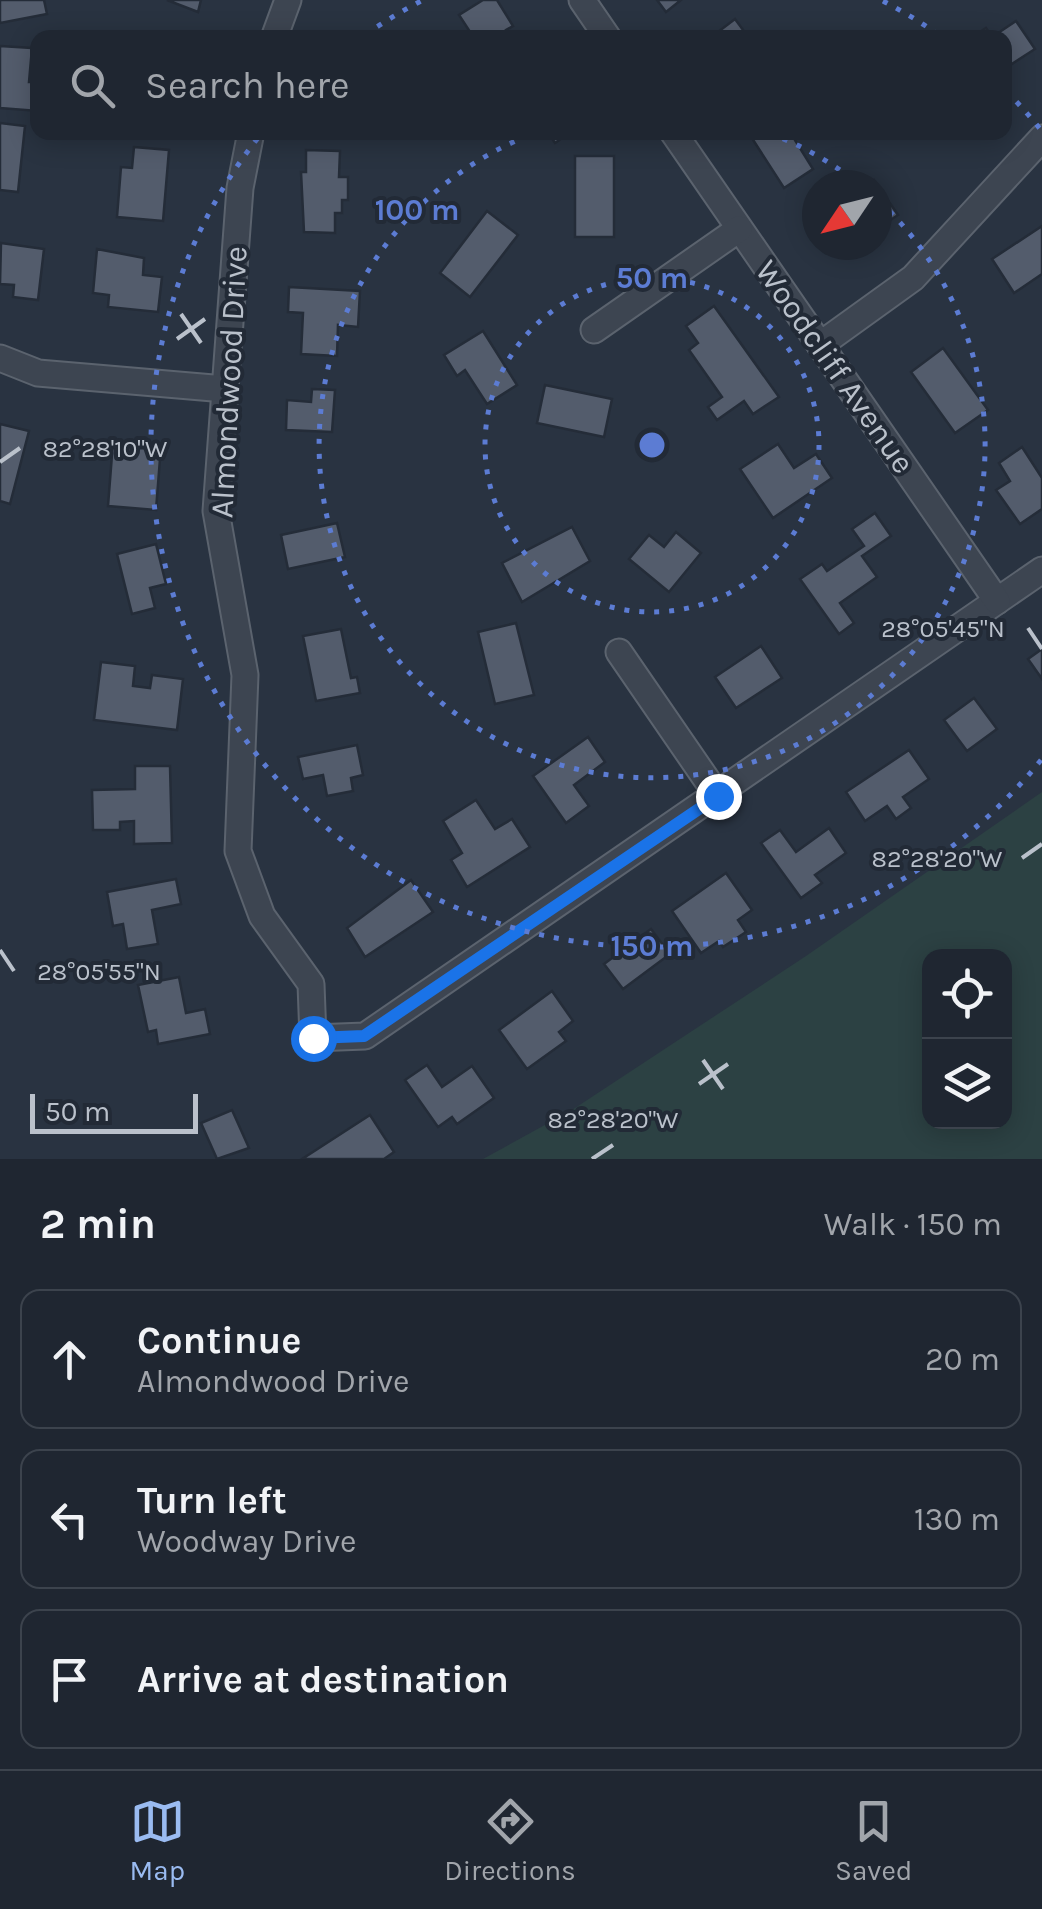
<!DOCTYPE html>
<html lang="en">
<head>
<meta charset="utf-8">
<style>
	body { margin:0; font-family:Karla,sans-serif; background:#272e39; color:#f1f3f6 }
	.controls { position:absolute; right:30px; bottom:30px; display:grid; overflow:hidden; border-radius:20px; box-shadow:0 5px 25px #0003 }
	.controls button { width:90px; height:90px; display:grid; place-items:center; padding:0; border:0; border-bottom:2px solid #3c434d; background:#1f2631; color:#f1f3f6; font:50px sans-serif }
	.compass { position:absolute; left:802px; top:170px; width:90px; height:90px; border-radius:50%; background:#1f2631; box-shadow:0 5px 25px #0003; rotate:235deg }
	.scale { position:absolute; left:30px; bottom:25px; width:168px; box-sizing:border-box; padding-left:10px; border:5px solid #bac1cb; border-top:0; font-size:28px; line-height:35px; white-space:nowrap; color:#bac1cb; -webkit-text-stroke:8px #222a36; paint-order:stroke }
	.stop { position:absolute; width:30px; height:30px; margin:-22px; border:8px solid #1a73e8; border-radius:50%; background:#fff }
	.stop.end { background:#1a73e8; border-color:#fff; box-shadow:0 2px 10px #0008 }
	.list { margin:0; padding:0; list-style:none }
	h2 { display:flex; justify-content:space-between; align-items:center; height:130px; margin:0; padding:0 40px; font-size:42px }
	h2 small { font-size:32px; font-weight:400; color:#a1a5ab }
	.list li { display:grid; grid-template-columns:65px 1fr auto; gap:30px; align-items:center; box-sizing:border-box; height:140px; margin:0 20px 20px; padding:0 20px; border:2px solid #3c434d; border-radius:20px }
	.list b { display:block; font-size:38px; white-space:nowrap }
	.list p { margin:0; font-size:32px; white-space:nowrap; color:#a1a5ab }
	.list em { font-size:32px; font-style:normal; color:#a1a5ab }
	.icon { flex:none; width:55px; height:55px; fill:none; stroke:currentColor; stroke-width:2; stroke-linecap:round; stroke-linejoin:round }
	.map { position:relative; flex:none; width:1042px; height:1159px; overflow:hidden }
	.search { position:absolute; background:#1f2631; box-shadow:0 5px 25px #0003; left:30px; right:30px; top:30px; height:110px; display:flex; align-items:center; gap:25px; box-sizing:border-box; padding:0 35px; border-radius:20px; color:#a1a5ab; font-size:38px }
	.sheet { height:610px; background:#1f2631 }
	nav { display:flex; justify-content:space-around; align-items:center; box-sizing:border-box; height:140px; border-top:2px solid #3c434d; background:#1f2631; font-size:28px; color:#a1a5ab }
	nav a { display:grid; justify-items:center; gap:5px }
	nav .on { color:#9abbf1 }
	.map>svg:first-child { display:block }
	.green { fill:#2c4143; fill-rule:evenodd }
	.building { fill:#535c6c; stroke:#242c38; stroke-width:2.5 }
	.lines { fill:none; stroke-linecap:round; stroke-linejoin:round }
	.street-casing { stroke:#5b636e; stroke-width:29 }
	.street { stroke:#3d4551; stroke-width:25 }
	.route { stroke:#1a73e8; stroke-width:12 }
	.ticks { fill:none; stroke:#bac1cb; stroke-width:4 }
	.ring { fill:none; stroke:#5c7cd3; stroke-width:5; stroke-dasharray:5 10 }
	.labels { text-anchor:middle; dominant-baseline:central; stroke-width:8; stroke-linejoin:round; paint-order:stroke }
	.street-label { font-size:32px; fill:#bac1cb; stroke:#222a36 }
	.ticks-label { font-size:25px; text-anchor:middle; fill:#bac1cb; stroke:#222a36; stroke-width:8; stroke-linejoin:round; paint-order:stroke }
	.centre { fill:#5c7cd3; stroke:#222a36; stroke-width:5 }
	.ring-label { font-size:30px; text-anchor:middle; font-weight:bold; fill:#5c7cd3; stroke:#222a36; stroke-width:8; stroke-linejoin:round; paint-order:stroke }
</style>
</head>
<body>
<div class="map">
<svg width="1042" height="1159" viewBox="0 0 1042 1159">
	<rect width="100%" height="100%" fill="#293341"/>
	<path class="green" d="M1042 792V1159H483L572 1110 806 956ZM930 956H1004V1122H930Z"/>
	<g class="building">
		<path d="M0 0H44L47 14 0 23Z"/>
		<path d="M167 0H201L198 12Z"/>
		<path d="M483 0H497L513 26 506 30 510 38H474L459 15Z"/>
		<path d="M657 0H681L666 12Z"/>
		<path d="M735 19 749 38H710Z"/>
		<path d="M1016 21 1035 49 1004 69V38H971L986 28 992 37Z"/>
		<path d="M0 46 32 48 29 82H38V111L0 108Z"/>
		<path d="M0 123 25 126 18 192 0 190Z"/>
		<path d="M548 132H571L555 143Z"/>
		<path d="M748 132H790L813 169 784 188Z"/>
		<path d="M134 147 169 150 163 221 117 217 121 167 132 168Z"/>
		<path d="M306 150 340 151 339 177H348V200H342V213H335V233L304 232 301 172H306Z"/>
		<rect x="575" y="156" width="39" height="81"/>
		<path d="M874 180 898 215 877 229V185H866Z"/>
		<path d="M817 207V228L807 214Z"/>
		<path d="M487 211 518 235 470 297 440 273Z"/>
		<path d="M1042 226V274L1014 293 992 259Z"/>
		<path d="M1 243 44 249 38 300 13 297 14 285 0 284Z"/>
		<path d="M97 249 144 258 143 275 162 277 158 312 108 307 109 295 93 293Z"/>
		<path d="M289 287 360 291 358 327 338 325 337 356 301 354 303 313 288 312Z"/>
		<path d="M714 306 779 397 753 414 744 401 717 420 708 407 722 397 689 350 698 343 686 326Z"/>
		<path d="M483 331 517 385 487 404 465 370 457 376 444 355Z"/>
		<path d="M943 348 988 410 955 433 911 372Z"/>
		<path d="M545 385 612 399 604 437 537 423Z"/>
		<path d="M312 389 335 390 332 432 286 430 287 400 311 402Z"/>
		<path d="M0 424 29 431 10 504 0 501Z"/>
		<path d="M113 442 161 446 156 510 108 506Z"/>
		<path d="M778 444 794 468 816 454 832 478 773 518 740 469Z"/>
		<path d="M1022 447 1042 478V509L1020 524 996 490 1010 481 999 463Z"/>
		<path d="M875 513 891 536 862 556 877 577 840 603 854 623 839 634 800 579 822 564 827 571 864 546 852 529Z"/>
		<path d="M337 523 345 557 288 569 281 535Z"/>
		<path d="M572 527 590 561 522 602 502 563Z"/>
		<path d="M676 532 701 553 669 592 629 559 649 535 664 547Z"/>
		<path d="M156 544 166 584 150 588 155 608 132 614 117 554Z"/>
		<path d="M516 623 534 695 495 704 478 632Z"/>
		<path d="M341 629 351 678 357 677 360 693 316 701 303 636Z"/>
		<path d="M761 646 782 678 736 708 715 677Z"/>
		<path d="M1042 649V679L1028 659Z"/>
		<path d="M101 662 135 666 133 686 150 688 152 675 183 679 177 730 94 720Z"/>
		<path d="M974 698 997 729 967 751 944 720Z"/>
		<path d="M588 737 605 762 574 785 589 806 566 823 533 776Z"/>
		<path d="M357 745 363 775 351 778 353 791 327 796 323 775 303 779 298 757Z"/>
		<path d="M909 750 929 779 903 797 911 808 896 819 887 806 865 821 846 792Z"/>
		<path d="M135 766H170L172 843 134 844V821L120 822V830H93L92 790 135 789Z"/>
		<path d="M476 800 495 829 512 819 530 847 467 887 451 860 462 853 443 821Z"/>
		<path d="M829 828 846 853 815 875 822 883 801 898 761 843 780 830 796 852Z"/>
		<path d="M726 873 752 910 738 920 746 932 723 947 719 941 701 953 672 911Z"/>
		<path d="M176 879 181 904 152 910 158 944 127 949 123 924 113 926 107 892Z"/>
		<path d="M411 880 433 912 365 957 347 928Z"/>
		<path d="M651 929 670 954 623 989 604 964Z"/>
		<path d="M179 977 186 1013 205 1009 210 1034 158 1044 156 1030 148 1032 138 985Z"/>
		<path d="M552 991 573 1021 559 1032 566 1041 527 1069 499 1030Z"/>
		<path d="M427 1065 442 1087 472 1066 494 1098 457 1124 452 1117 438 1127 405 1080Z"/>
		<path d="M232 1110 249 1148 217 1159 201 1123Z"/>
		<path d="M370 1115 394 1152 384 1159H302Z"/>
	</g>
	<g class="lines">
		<g class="street-casing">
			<g id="street">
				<path d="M582 0 608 38"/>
				<path d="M274 38 288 0"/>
				<path d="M251 132 240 188 216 511 245 675 238 851 262 916 311 984 313 1038 365 1036 1042 570"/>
				<path d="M673 132 997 601"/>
				<path d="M594 330 739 229"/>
				<path d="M820 345 913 278 1042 138"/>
				<path d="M0 358 38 373 225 389"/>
				<path d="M619 652 718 796"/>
			</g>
		</g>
		<use href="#street" class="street"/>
	</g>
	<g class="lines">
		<path class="route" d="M313 1038 364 1036 718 796"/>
	</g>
	<path class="ticks" d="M181 314 201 343M177 339 205 319M0 462 20 448M1028 628 1042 649M1022 858 1042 844M0 950 14 971M703 1060 723 1089M699 1084 728 1064M592 1159 613 1145"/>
	<g class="ring">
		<circle cx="652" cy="445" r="167"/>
		<path d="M769 133A333 333 0 0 1 859 184M879 201A333 333 0 1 1 535 133"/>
		<path d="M1041 760A500 500 0 0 1 261 134M365 35A500 500 0 0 1 421 1M883 1A500 500 0 0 1 939 35M1006 91A500 500 0 0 1 1041 130"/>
	</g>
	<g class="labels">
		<g class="street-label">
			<text transform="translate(835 367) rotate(55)">Woodcliff Avenue</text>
			<text transform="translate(229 382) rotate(-87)">Almondwood Drive</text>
		</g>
	</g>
	<g class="ticks-label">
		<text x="105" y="457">82°28'10"W</text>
		<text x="943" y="637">28°05'45"N</text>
		<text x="937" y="867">82°28'20"W</text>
		<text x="99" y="980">28°05'55"N</text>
		<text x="613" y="1128">82°28'20"W</text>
	</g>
	<circle cx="652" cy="445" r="15" class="centre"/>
	<g class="ring-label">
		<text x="417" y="220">100 m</text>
		<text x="652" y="288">50 m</text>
		<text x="652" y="956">150 m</text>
	</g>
</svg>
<div class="controls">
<button><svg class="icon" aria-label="locate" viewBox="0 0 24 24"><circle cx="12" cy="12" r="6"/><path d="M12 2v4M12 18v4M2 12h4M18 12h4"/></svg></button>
<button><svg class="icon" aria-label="layers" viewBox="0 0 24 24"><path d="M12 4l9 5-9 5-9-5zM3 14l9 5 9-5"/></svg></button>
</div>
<svg class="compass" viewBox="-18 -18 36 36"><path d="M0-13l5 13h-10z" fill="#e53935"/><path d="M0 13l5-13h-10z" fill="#a1a5ab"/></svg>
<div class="scale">50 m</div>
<div class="stop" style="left:313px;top:1038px"></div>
<div class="stop end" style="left:718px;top:796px"></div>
<div class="search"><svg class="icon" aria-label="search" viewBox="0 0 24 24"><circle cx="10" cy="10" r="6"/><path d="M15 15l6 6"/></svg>Search here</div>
</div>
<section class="sheet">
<h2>2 min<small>Walk · 150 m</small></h2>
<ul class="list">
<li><svg class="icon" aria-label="ahead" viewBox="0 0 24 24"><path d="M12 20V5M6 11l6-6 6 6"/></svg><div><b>Continue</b><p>Almondwood Drive</p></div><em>20 m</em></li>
<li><svg class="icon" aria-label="left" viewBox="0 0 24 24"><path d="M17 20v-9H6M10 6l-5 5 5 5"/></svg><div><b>Turn left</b><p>Woodway Drive</p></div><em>130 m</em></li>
<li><svg class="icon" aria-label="arrive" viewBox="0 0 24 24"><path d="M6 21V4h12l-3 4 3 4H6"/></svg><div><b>Arrive at destination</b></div></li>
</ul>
</section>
<nav>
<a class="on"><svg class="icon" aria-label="map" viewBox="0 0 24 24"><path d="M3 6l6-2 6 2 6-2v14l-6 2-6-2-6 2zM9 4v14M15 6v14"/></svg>Map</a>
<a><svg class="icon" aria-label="directions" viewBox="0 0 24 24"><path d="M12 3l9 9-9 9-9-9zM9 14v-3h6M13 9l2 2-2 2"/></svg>Directions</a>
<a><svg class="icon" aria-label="saved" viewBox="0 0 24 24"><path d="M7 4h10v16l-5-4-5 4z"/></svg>Saved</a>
</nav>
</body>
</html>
